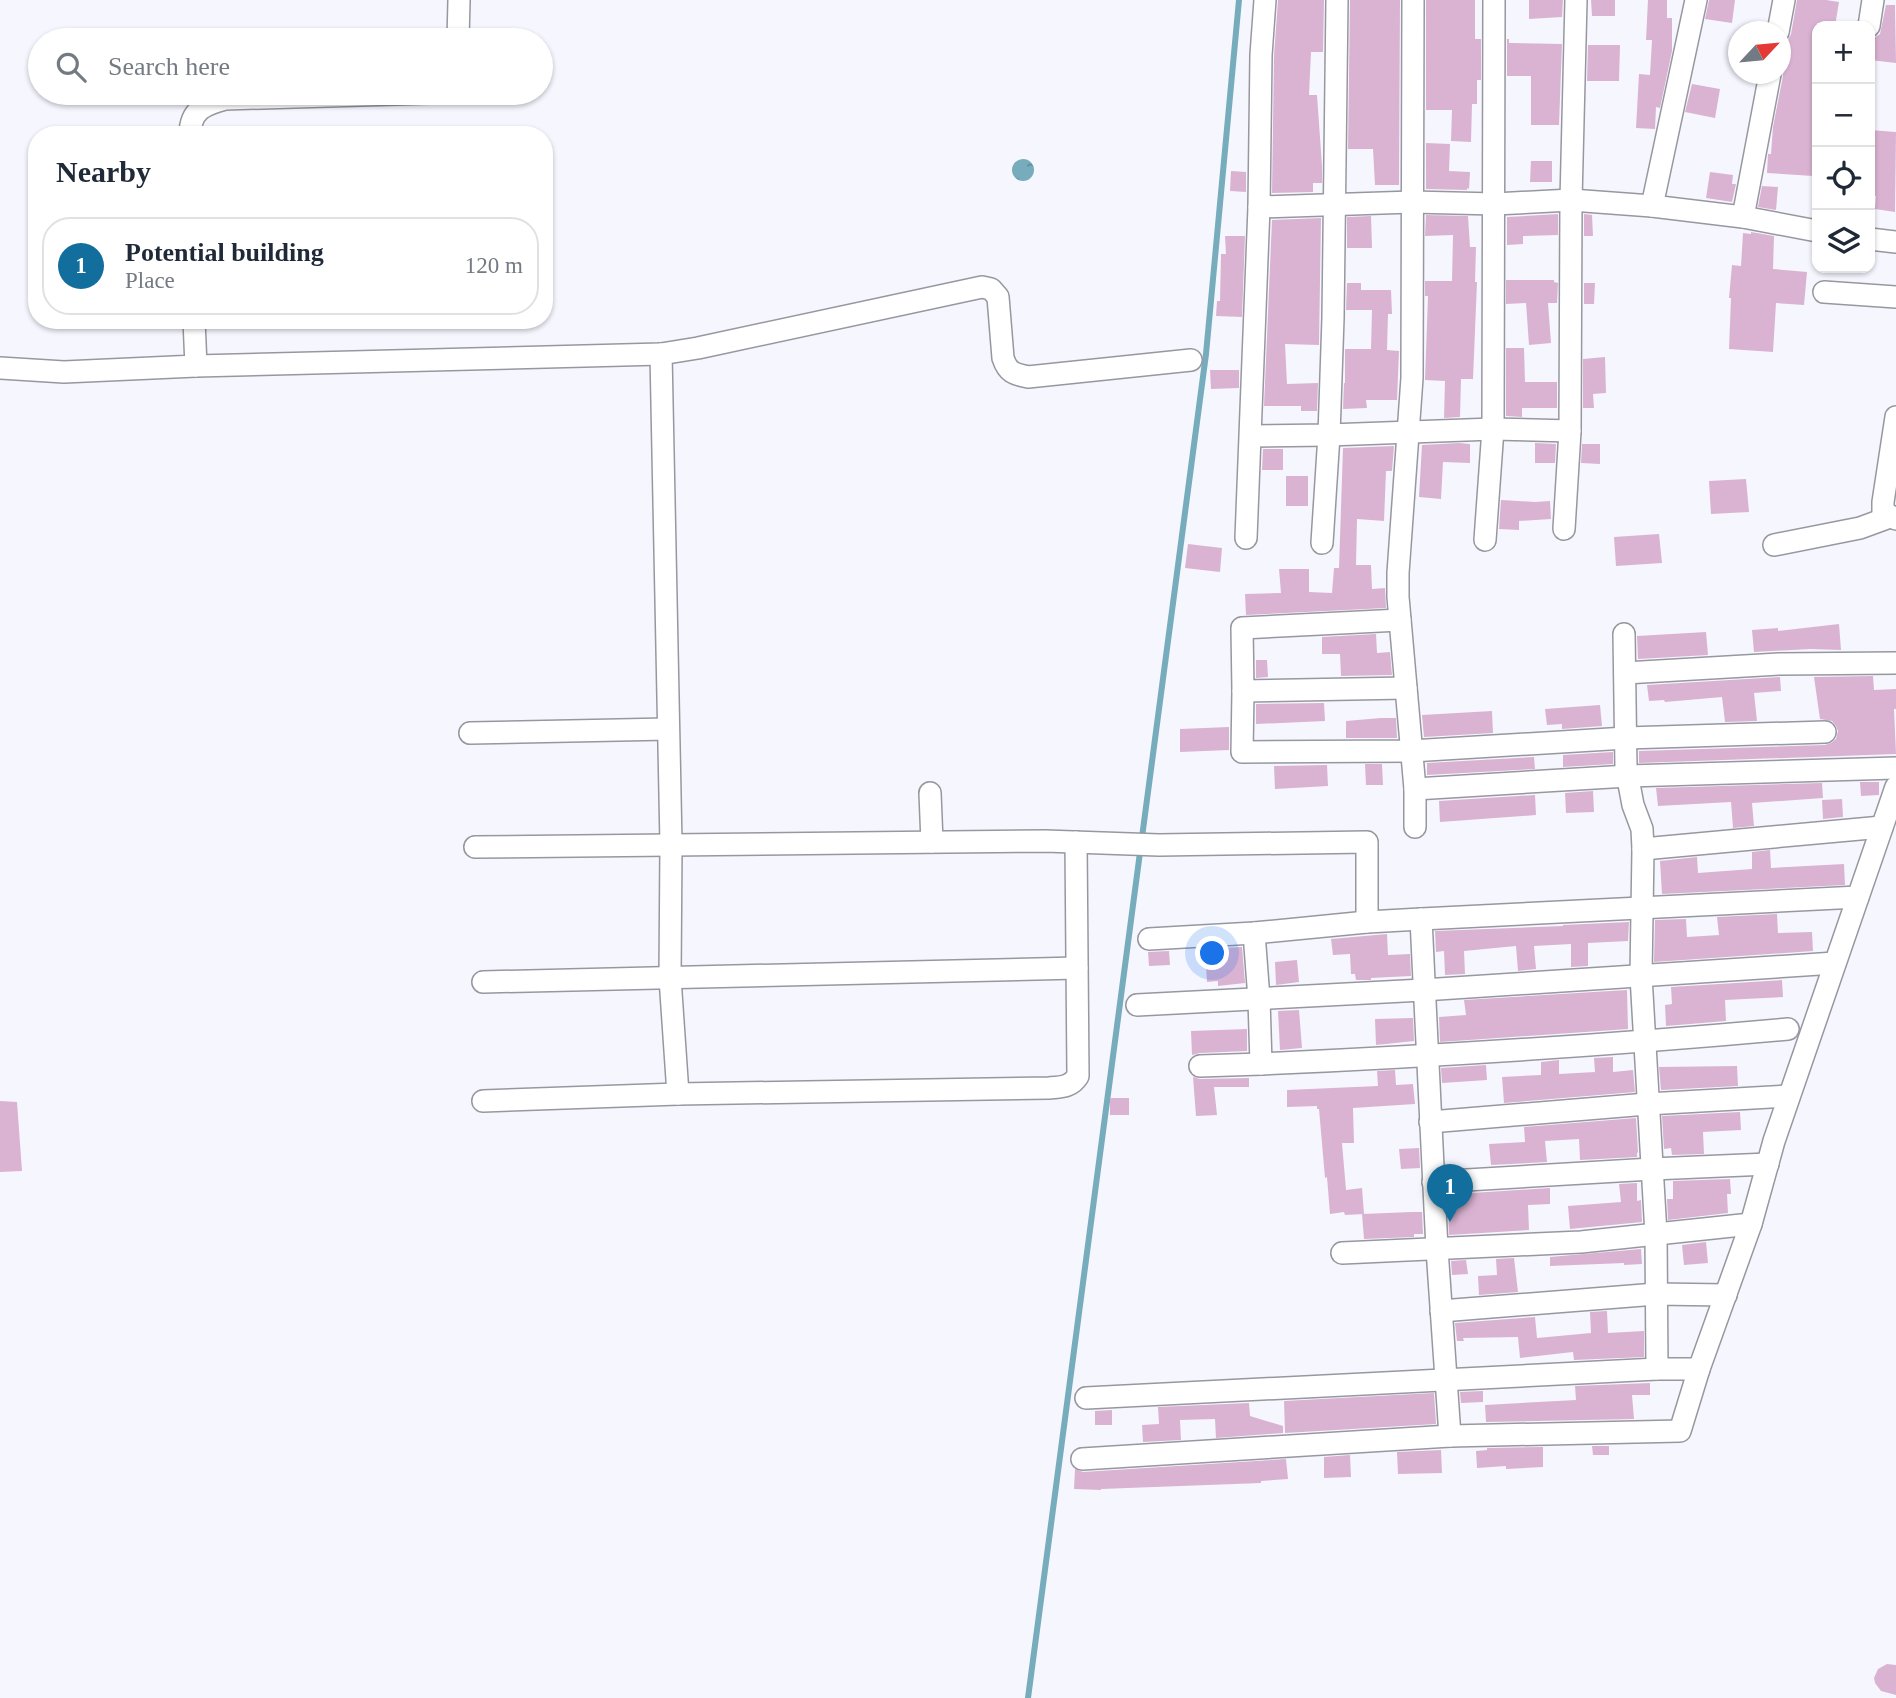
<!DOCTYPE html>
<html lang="en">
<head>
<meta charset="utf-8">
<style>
	body { margin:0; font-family:Georgia,serif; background:#f6f6f7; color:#1f2937 }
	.controls { position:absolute; right:21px; top:21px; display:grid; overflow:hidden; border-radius:14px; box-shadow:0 2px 5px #0004 }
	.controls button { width:63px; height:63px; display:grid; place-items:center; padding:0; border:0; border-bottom:2px solid #e0e1e3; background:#fff; color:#1f2937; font:35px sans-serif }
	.compass { position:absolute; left:1728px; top:21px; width:63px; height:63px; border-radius:50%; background:#fff; box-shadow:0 2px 5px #0004; rotate:64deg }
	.you { position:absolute; left:1213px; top:954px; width:24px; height:24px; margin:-18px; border:5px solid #fff; border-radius:50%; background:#1a73e8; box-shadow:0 0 0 10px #1a73e833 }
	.badge { display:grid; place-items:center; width:46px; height:46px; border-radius:50%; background:#116e9d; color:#fff; font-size:23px; font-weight:700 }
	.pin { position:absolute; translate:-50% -58px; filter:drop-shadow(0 2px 4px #0008) }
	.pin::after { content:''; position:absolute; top:37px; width:24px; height:21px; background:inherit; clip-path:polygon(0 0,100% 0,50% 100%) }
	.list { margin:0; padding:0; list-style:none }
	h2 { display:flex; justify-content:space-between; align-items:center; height:91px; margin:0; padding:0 28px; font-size:30px }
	h2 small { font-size:23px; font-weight:400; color:#747a83 }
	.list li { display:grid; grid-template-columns:46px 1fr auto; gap:21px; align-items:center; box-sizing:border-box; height:98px; margin:0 14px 14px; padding:0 14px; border:2px solid #e0e1e3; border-radius:28px }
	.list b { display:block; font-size:26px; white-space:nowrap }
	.list p { margin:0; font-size:23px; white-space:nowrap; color:#747a83 }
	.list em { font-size:23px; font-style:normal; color:#747a83 }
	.icon { flex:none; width:38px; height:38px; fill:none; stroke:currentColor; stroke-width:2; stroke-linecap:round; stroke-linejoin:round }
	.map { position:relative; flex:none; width:1896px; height:1698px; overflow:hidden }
	.search { position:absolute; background:#fff; box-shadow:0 2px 5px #0004; left:28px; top:28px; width:525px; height:77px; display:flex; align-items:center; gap:18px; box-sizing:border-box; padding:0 24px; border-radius:38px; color:#747a83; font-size:26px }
	.panel { position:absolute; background:#fff; box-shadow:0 2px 5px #0004; left:28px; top:126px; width:525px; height:203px; border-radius:28px }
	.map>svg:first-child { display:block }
	.water { fill:url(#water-ripples) }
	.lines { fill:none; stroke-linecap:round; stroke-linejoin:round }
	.stream { stroke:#76acbb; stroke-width:6 }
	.building { fill:#dab3d2 }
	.minor-casing { stroke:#9797a0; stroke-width:24 }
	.minor { stroke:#fff; stroke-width:21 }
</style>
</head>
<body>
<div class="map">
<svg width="1896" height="1698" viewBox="0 0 1896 1698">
	<defs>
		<pattern id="water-ripples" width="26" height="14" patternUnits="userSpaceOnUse" patternTransform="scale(1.75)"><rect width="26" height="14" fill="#76acbb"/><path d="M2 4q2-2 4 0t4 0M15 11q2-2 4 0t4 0" fill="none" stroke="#608b97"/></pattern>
	</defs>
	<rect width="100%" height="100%" fill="#f6f6ff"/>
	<circle class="water" cx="1023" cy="170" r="11"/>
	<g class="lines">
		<path class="stream" d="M1028 1698 1206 354 1239 0"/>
	</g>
	<g class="building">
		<path d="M1278 0H1324L1323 52H1311L1309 95H1317L1322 166V183H1313V192L1272 193 1274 56Z"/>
		<path d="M1350 0H1400L1399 185H1375L1373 149H1348Z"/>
		<path d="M1426 0H1475V39H1481V80H1477V104H1472L1471 142 1451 141 1452 110H1426Z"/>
		<path d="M1529 0H1563L1562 17 1529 19Z"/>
		<path d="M1591 0H1615V16H1592Z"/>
		<path d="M1648 0H1667V18H1672V51L1660 108 1656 107 1655 129 1636 128 1639 74 1650 75 1652 40H1646Z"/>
		<path d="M1709 0H1735L1732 23 1705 19Z"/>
		<path d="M1797 0H1826L1839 2 1835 26 1817 23V155H1815L1813 176 1767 173 1768 154H1771L1773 127 1783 76 1781 66 1785 44H1783L1788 40 1791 34Z"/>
		<path d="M1886 5H1895L1896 63 1870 60V39L1874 38 1880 34Z"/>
		<path d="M1507 39H1509V43L1562 44 1559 125H1531V76H1507Z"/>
		<path d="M1588 45H1620L1619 81H1587Z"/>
		<path d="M1692 84 1720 89 1715 118 1685 112Z"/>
		<path d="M1870 130 1896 132 1895 212 1875 209 1876 196 1870 195Z"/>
		<path d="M1426 143 1450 144 1449 171 1470 172 1469 189 1467 188V190L1426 189Z"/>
		<path d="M1531 161H1552V182H1530Z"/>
		<path d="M1231 171 1246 172V192L1230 191Z"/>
		<path d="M1710 172 1733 175 1732 184H1736L1732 202 1706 198Z"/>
		<path d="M1762 186 1778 187 1776 210 1758 207Z"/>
		<path d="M1558 214V235L1523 236V244L1507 245V217Z"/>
		<path d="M1584 214 1592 215 1593 236H1584Z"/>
		<path d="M1426 215 1468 216 1470 247H1476L1475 282H1477L1473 379H1461L1460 417 1444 418 1445 381 1425 380 1428 296H1425V281H1452L1453 235 1425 236Z"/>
		<path d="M1371 216 1372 248H1347V217Z"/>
		<path d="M1321 218 1319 345 1285 344 1287 384 1318 383 1317 411H1301V406H1264L1272 220Z"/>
		<path d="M1751 232 1774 236 1773 269 1807 272 1804 305 1776 303 1773 352 1729 349 1731 298H1729L1732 265 1741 266 1743 233 1751 234Z"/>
		<path d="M1225 236H1245L1242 317 1216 316 1217 301H1220L1221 254H1226Z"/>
		<path d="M1506 280H1554V282L1558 283 1557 303H1548L1551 343 1529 345 1526 303 1506 304Z"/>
		<path d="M1347 283H1361V290H1391L1392 314H1388L1387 350 1399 351 1397 400H1366L1367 408 1343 409 1344 383H1345V349H1371L1372 310H1346Z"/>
		<path d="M1584 283H1595L1594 304H1584Z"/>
		<path d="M1506 348H1524L1525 382H1557V408H1522V417L1506 416Z"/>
		<path d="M1605 357 1606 393 1593 394 1594 408H1583V359Z"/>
		<path d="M1210 370H1239V388L1211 389Z"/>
		<path d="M1459 443 1470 444V463L1443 462 1441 499 1419 497 1422 445Z"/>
		<path d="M1535 443 1556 444 1555 463H1535Z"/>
		<path d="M1582 444H1600V464L1581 463Z"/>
		<path d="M1394 446 1392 471H1386L1384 521 1357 519 1356 565H1371L1372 589 1385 588 1386 608 1246 615 1245 594 1281 593 1279 569H1309V592L1332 593 1334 568H1339L1343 448Z"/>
		<path d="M1263 449H1283V470H1262Z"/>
		<rect x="1286" y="476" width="22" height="30"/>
		<path d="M1746 479 1749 512 1711 514 1709 481Z"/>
		<path d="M1501 500 1535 502 1550 501 1551 519 1519 521V530L1499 529Z"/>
		<path d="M1659 534 1662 563 1616 566 1614 537Z"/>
		<path d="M1188 544 1222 548 1220 572 1185 568Z"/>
		<path d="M1839 624 1841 650 1810 649 1754 652 1752 630 1778 628V631Z"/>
		<path d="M1706 632 1708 655 1638 659 1637 636Z"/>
		<path d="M1376 634 1377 653 1390 652 1392 675 1341 676 1340 654H1322V637Z"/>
		<path d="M1256 660H1267L1268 677 1256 678Z"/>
		<path d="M1873 676 1874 690 1896 689V709H1894L1896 754 1639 763V751L1825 745 1831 743 1836 739 1838 731 1836 726 1832 721 1820 719 1814 677Z"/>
		<path d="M1780 677 1781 691 1754 693 1757 721 1725 722 1722 697 1665 702 1664 700 1649 701 1647 685Z"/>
		<path d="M1324 703 1325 721 1256 724V704Z"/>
		<path d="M1600 705 1602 726 1562 729V724L1547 725 1545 709Z"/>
		<path d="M1492 711 1493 733 1424 737 1422 715Z"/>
		<path d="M1381 718H1396L1397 738H1346V721Z"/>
		<path d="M1229 727V750L1180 752V729Z"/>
		<path d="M1613 752V764L1563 767V755Z"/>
		<path d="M1534 757 1535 769 1427 775V763Z"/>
		<path d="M1365 764H1382L1383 785H1366Z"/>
		<path d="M1327 765 1328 786 1275 789 1274 766Z"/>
		<path d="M1860 782H1879V795L1861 796Z"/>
		<path d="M1822 783 1823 798 1752 803 1754 826 1733 828 1731 802 1658 806 1656 788Z"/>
		<path d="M1593 791 1594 812 1566 813 1565 793Z"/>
		<path d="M1535 795 1536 815 1440 822 1439 801Z"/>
		<path d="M1842 799 1843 817 1823 819 1822 800Z"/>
		<path d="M1770 850 1771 868 1844 864 1845 885 1662 894 1660 861 1697 857 1698 873 1752 869V852Z"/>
		<path d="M1777 914 1778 933 1812 932 1813 951 1654 962 1655 920 1686 919 1687 937 1719 935 1717 917Z"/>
		<path d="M1629 922 1628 941 1588 943V966L1571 967V944L1534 946 1536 969 1518 971 1516 946 1464 951 1465 974 1445 975 1444 951 1436 952 1435 931 1563 926V925Z"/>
		<path d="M1387 934 1388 955 1410 954 1411 976 1371 978V980H1356L1355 974H1351L1350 954 1333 955 1331 939Z"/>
		<path d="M1242 947 1245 983 1218 986V981L1207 982 1206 966 1224 964 1222 948Z"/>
		<path d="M1169 951 1170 965 1149 966 1148 952Z"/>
		<path d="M1297 960 1299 982 1276 985 1275 962Z"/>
		<path d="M1782 980 1783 997 1725 1000 1726 1021 1666 1026 1665 1005 1672 1004 1671 987Z"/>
		<path d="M1627 990 1628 1029 1440 1042 1439 1017 1466 1015 1464 1000Z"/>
		<path d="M1299 1010 1302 1048 1280 1050 1278 1011Z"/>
		<path d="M1413 1018 1414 1041 1376 1045 1375 1019Z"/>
		<path d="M1247 1029V1051L1200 1053 1192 1055 1191 1031Z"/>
		<path d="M1613 1057V1072L1633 1070 1635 1092 1504 1103 1502 1077 1541 1075V1062L1559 1060V1074L1595 1072 1594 1058Z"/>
		<path d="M1486 1065 1487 1080 1442 1083 1441 1068Z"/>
		<path d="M1737 1066 1738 1086 1661 1090 1659 1067Z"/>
		<path d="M1395 1070 1396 1085 1413 1084 1415 1104 1353 1108 1354 1143H1342L1346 1190 1362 1188 1364 1214 1345 1215 1344 1212 1330 1214 1327 1177 1325 1178 1319 1109H1317V1106L1287 1107V1090L1378 1086 1377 1071Z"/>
		<path d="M1193 1077 1200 1079 1249 1078V1087H1214L1217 1115 1196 1116Z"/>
		<rect x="1110" y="1098" width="19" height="17"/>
		<path d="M0 1101 17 1102 22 1171 0 1172Z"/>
		<path d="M1740 1112 1741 1130 1703 1132 1704 1154 1672 1155 1671 1148 1664 1149 1662 1116Z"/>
		<path d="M1636 1118 1638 1152 1637 1153V1157L1580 1160 1579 1139 1545 1141 1547 1162 1491 1165 1489 1144 1525 1142 1524 1127Z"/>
		<path d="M1419 1148 1420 1168 1401 1169 1399 1149Z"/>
		<path d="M1730 1179 1731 1194H1727L1728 1213 1668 1220 1667 1199H1673V1181Z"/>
		<path d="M1637 1183V1201L1641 1200 1642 1222 1570 1229 1568 1206 1621 1202 1619 1184Z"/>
		<path d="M1550 1188V1204L1528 1205 1529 1230 1449 1235 1448 1211H1457L1456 1194Z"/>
		<path d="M1412 1212H1422L1423 1234H1414V1237L1364 1239 1362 1214Z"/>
		<path d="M1706 1242 1708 1263 1684 1265 1682 1245Z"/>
		<path d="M1641 1249 1642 1264 1624 1265V1263L1550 1266V1257Z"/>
		<path d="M1514 1258 1518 1292 1479 1295 1478 1276 1497 1275 1496 1259Z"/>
		<path d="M1466 1260 1468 1274 1452 1275 1451 1261Z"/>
		<path d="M1607 1311 1608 1333 1644 1331V1357L1574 1360 1573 1352 1520 1358 1518 1337 1463 1338 1464 1341H1457L1455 1323 1535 1317 1537 1338 1591 1333 1590 1312Z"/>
		<path d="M1650 1383V1395H1632L1634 1419 1486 1422 1485 1405 1576 1400 1575 1386Z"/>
		<path d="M1483 1391V1402L1461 1403 1460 1392Z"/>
		<path d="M1434 1393 1436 1424 1285 1433 1284 1401Z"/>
		<path d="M1249 1403 1250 1416 1283 1426V1433L1216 1438 1215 1419 1180 1420 1181 1440 1143 1442 1142 1425 1159 1424 1158 1407Z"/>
		<path d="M1112 1410V1425H1095V1411Z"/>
		<path d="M1592 1446H1609V1455H1593Z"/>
		<path d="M1543 1447V1467L1506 1469V1466L1477 1468 1476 1451 1487 1450V1448Z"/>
		<path d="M1441 1450 1442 1473 1398 1474 1397 1452Z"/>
		<path d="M1350 1455 1351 1477 1324 1478V1457Z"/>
		<path d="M1286 1459 1288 1479 1261 1481V1483L1101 1489V1490L1074 1489 1075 1469 1083 1472Z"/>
		<path d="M1887 1664 1896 1665V1695L1881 1691 1875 1683 1874 1678 1878 1669Z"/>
	</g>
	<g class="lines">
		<g class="minor-casing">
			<g id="minor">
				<path d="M1413 0 1412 378 1398 573V597L1415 789V827"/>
				<path d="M1869 26 1873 0"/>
				<path d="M1778 32 1784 0"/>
				<path d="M458 40 459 0"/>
				<path d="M190 135C190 110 205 104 225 99L429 93"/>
				<path d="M1652 206 1696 0"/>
				<path d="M1259 207 1412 202 1495 204 1571 200 1652 206 1743 217 1817 231"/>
				<path d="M1743 217 1770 74"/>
				<path d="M1870 239 1896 242"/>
				<path d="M1824 292 1896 297"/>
				<path d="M661 354 671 844 670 978 678 1094"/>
				<path d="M196 366 661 354 698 348 982 287 991 289 998 297 1003 358C1008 373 1014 374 1028 377L1191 360"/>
				<path d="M0 368 64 372 196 366 194 320"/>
				<path d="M1896 417 1883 502V512L1896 519"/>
				<path d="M1251 436 1329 435 1493 429 1570 431"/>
				<path d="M1564 529 1570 431 1571 200 1576 0"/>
				<path d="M1246 538 1259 207 1261 55 1265 0"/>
				<path d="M1485 540 1493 429 1494 0"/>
				<path d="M1322 543 1329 435 1333 318 1337 0"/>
				<path d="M1774 545 1860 528 1890 517"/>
				<path d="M1400 620 1242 628 1243 691 1406 688"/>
				<path d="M1624 634 1626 768 1633 805 1642 829 1643 849 1641 976 1656 1234 1657 1369H1699"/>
				<path d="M1625 673 1779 664 1896 663"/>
				<path d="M1243 691 1242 752 1411 751 1626 738 1825 732"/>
				<path d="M470 733 668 729"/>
				<path d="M1415 789 1628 776 1896 768"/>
				<path d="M930 793 932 842"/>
				<path d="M475 847 1045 841 1159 845 1367 842V922"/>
				<path d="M1643 849 1882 827"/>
				<path d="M1254 933 1259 999 1261 1064C1437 1056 1612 1045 1788 1029"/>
				<path d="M1149 939 1254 933 1367 922 1421 919"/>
				<path d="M483 982 1077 968"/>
				<path d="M1137 1005 1423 990 1835 963"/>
				<path d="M1200 1066 1261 1064"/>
				<path d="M483 1101 678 1094 1049 1088C1062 1087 1071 1087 1078 1076L1076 842"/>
				<path d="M1430 1122 1647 1104 1789 1096"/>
				<path d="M1433 1182 1652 1169 1768 1164"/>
				<path d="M1342 1253 1581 1242 1751 1224"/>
				<path d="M1441 1311 1656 1294 1726 1295"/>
				<path d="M1086 1398 1657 1369"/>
				<path d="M1450 1436 1437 1249 1421 919 1858 897"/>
				<path d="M1082 1459 1450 1436 1680 1431 1699 1369 1751 1224 1774 1141 1896 787"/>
			</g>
		</g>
		<use href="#minor" class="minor"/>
	</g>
</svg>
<div class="controls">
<button>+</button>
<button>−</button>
<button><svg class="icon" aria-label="locate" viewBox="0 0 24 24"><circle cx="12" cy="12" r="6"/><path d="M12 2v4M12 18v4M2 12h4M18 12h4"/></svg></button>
<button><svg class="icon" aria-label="layers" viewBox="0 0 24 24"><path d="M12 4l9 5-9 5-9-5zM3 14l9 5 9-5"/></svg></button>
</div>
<svg class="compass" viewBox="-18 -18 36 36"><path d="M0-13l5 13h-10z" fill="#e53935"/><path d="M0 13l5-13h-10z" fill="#747a83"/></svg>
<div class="you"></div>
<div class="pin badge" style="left:1450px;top:1222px">1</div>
<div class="search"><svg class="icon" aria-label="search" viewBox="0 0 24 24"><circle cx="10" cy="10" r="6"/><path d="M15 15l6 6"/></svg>Search here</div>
<section class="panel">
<h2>Nearby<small></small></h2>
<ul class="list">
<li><span class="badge">1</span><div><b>Potential building</b><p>Place</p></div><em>120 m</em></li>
</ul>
</section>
</div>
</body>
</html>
